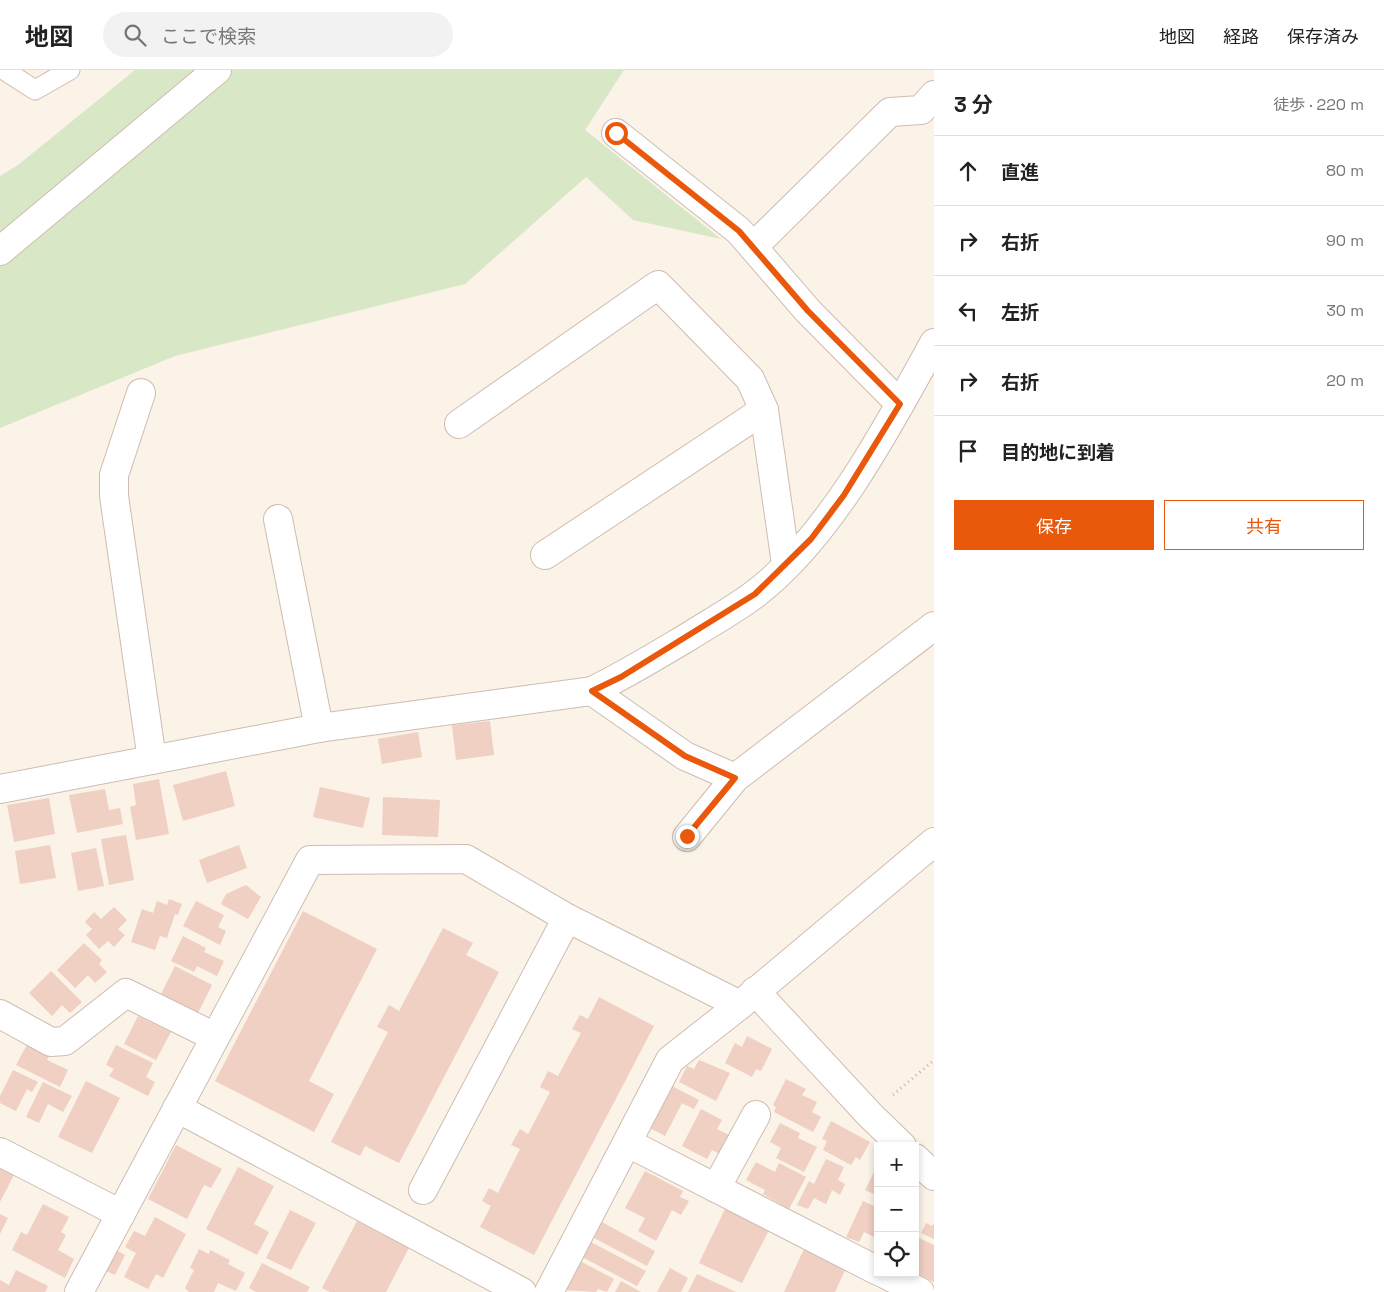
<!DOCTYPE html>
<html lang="ja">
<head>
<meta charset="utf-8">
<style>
	body { margin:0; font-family:"Space Grotesk","Noto Sans JP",sans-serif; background:#f2f2f2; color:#222 }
	.controls { position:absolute; right:15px; bottom:15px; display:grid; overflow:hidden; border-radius:0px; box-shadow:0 2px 8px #0003 }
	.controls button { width:45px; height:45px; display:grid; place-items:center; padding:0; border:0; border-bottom:1px solid #e0e0e0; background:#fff; color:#222; font:25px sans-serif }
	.stop { position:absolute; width:15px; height:15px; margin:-11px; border:4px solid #ea580c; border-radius:50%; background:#fff }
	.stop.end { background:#ea580c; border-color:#fff; box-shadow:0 1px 5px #0008 }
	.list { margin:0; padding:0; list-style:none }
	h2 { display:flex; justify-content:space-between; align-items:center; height:65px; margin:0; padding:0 20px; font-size:21px }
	h2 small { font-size:16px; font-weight:400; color:#767676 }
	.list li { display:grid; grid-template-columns:32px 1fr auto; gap:15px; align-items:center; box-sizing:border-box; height:70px; padding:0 20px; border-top:1px solid #e0e0e0 }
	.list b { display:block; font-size:19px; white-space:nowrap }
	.list em { font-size:16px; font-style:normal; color:#767676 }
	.actions { display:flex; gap:10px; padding:15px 20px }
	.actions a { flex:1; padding:11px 0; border:1px solid #ea580c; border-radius:0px; text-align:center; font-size:18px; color:#ea580c }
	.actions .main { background:#ea580c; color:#fff }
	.icon { flex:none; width:28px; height:28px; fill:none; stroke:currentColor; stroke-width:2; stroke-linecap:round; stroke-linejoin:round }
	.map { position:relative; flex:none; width:934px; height:1222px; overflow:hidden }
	header { display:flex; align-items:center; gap:30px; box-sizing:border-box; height:70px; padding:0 25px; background:#fff; border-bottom:1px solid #e0e0e0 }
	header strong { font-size:24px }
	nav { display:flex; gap:28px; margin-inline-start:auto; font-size:18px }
	.search { width:350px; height:45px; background:#f2f2f2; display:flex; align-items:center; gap:12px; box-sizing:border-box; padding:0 18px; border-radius:28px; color:#767676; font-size:19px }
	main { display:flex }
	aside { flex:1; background:#fff }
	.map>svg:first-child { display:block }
	.green { fill:#d8e8c7 }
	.building { fill:#efd0c2 }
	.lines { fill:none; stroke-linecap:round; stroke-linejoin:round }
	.lane-casing { stroke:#cfbcb2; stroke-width:21 }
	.street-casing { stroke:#cfbcb2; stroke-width:30 }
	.secondary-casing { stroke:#d1bbb0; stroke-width:30 }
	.path { stroke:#d4b3a5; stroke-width:3; stroke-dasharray:1 4; stroke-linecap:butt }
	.lane { stroke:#fff; stroke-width:19 }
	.street { stroke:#fff; stroke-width:28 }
	.secondary { stroke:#fff; stroke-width:28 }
	.route { stroke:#ea580c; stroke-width:6 }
</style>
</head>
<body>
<header>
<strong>地図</strong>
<div class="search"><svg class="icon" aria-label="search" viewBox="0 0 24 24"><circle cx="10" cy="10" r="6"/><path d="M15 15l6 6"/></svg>ここで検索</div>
<nav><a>地図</a><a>経路</a><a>保存済み</a></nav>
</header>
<main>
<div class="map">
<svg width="934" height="1222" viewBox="0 0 934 1222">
	<rect width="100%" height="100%" fill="#fbf2e8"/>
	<path class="green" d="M135 0H624L585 60 721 169 633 150 586 107 465 214 175 286 0 358V106L18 95Z"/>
	<g class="building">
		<path d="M490 651 494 685 456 690 452 655Z"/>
		<path d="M418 662 422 687 382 694 378 669Z"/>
		<path d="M226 701 235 736 183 751 173 715Z"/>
		<path d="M159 709 169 764 136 770 130 737 136 735 133 714Z"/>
		<path d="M320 717 370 728 363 758 313 747Z"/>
		<path d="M105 719 109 740 120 738 123 754 77 763 69 725Z"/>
		<path d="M383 727 440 730 438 767 382 765Z"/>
		<path d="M49 728 55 764 14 772 7 735Z"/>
		<path d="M126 765 134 810 109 815 101 769Z"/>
		<path d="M50 775 56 808 20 814 15 781Z"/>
		<path d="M239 775 247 798 207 813 199 790Z"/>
		<path d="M96 778 104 816 78 821 71 783Z"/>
		<path d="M246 815 261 827 248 849 221 834 226 824Z"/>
		<path d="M169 829 182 834 178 845 175 844 167 868 160 866 155 880 131 872 142 839 153 843 157 831 167 835Z"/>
		<path d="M196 831 224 845 218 857 226 861 220 875 183 856Z"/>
		<path d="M114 837 127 850 118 859 125 865 114 877 108 871 99 879 86 865 92 859 85 852 94 842 101 849Z"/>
		<path d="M303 841 377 879 309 1011 334 1024 314 1062 215 1011Z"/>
		<path d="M443 858 473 873 466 885 499 902 399 1093 365 1076 360 1086 331 1072 388 962 377 957 389 935 399 941Z"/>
		<path d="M183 866 206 878 204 882 224 891 217 906 197 896 194 902 171 891Z"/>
		<path d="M84 873 102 890 99 894 107 902 95 913 88 905 75 918 57 900Z"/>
		<path d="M175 896 212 915 198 943 161 924Z"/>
		<path d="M51 901 82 932 70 943 62 935 52 946 29 923Z"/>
		<path d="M599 927 654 956 534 1185 480 1157 491 1136 482 1131 489 1118 498 1123 520 1079 511 1075 520 1059 528 1064 550 1022 540 1017 548 1001 558 1006 581 963 572 959 580 945 588 949Z"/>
		<path d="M138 946 171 962 156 990 124 974Z"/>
		<path d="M747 966 772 979 761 1001 756 999 752 1007 725 993 735 973 742 977Z"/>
		<path d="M28 973 50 983 47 990 68 1000 60 1017 16 995Z"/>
		<path d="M116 975 153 993 146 1007 155 1012 148 1026 109 1006 114 999 106 995Z"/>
		<path d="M699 990 730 1003 716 1031 679 1012 687 996 694 999Z"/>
		<path d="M13 1000 38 1012 32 1022 27 1019 16 1041 0 1033V1026Z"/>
		<path d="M786 1009 806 1019 802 1025 817 1032 812 1042 821 1047 813 1062 774 1042 776 1037 773 1035Z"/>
		<path d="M86 1011 120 1028 92 1083 58 1067Z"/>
		<path d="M43 1012 72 1026 63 1042 48 1034 39 1053 26 1047Z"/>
		<path d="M670 1015 699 1030 694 1039 682 1033 665 1066 648 1057Z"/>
		<path d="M701 1039 722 1050 717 1059 729 1065 720 1084 712 1080 707 1089 682 1076Z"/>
		<path d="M831 1051 870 1072 860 1090 856 1087 851 1095 823 1080 827 1071 822 1069Z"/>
		<path d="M780 1053 800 1063 798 1068 817 1077 804 1102 776 1088 781 1078 770 1072Z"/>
		<path d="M176 1075 222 1099 211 1118 204 1115 187 1149 148 1129Z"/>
		<path d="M826 1089 844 1097 838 1110 845 1114 840 1125 832 1120 826 1134 814 1128 808 1139 797 1135 809 1111 814 1114Z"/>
		<path d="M756 1092 775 1102 779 1093 806 1107 789 1139 763 1124 765 1120 746 1110Z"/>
		<path d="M878 1094V1126L865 1120Z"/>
		<path d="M0 1095 15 1103 0 1132Z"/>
		<path d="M238 1097 274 1116 254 1154 269 1162 257 1185 206 1159Z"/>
		<path d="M645 1101 683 1121 680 1127 689 1131 681 1145 672 1140 656 1171 638 1161 645 1148 625 1138Z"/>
		<path d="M863 1131 878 1138V1169L864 1162 859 1172 846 1167Z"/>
		<path d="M43 1134 69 1147 61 1162 66 1165 58 1180 74 1189 65 1208 12 1180 21 1162 27 1165Z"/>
		<path d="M725 1139 769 1160 742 1213 699 1193Z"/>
		<path d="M290 1140 316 1153 291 1200 266 1188Z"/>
		<path d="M0 1144 8 1148 0 1164Z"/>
		<path d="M155 1147 186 1164 163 1208 156 1204 148 1219 124 1207 136 1183 125 1177 134 1161 145 1166Z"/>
		<path d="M357 1151 409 1178 386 1222H330L322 1218Z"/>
		<path d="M602 1152 655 1181 647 1196 594 1168Z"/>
		<path d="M926 1153 932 1156 934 1153V1169L921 1163Z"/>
		<path d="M915 1166 934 1175V1212L915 1203Z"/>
		<path d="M591 1172 646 1201 637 1216 582 1187Z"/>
		<path d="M199 1179 209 1184 210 1180 230 1190 228 1194 245 1203 236 1221 218 1213 214 1222H189L185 1218 194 1200 190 1198Z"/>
		<path d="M804 1179 846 1198 835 1222H784Z"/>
		<path d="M116 1180 125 1185 115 1205 106 1201Z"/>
		<path d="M578 1190 614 1209 607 1222 598 1219 596 1222 562 1220Z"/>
		<path d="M262 1193 310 1217 307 1222H256L249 1218Z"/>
		<path d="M670 1198 688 1208 681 1222H657Z"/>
		<path d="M16 1200 48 1216 45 1222H0V1210L9 1215Z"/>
		<path d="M697 1204 736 1222H688Z"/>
		<path d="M621 1211 641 1222H615Z"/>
	</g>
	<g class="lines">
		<g class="lane-casing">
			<path id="lane" d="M4 0 35 20 70 0"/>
		</g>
		<g class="street-casing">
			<g id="street">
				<path d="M616 63 739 161 808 241 900 334"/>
				<path d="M753 177 890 42 921 40 934 25"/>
				<path d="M141 323 114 405V426L152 690"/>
				<path d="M459 354 658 215 750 309 764 340 786 494"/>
				<path d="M278 449 319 658"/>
				<path d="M545 485 764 340"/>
				<path d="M592 621C625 605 656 586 688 567 710 553 734 540 755 524 830 467 889 355 934 273"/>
				<path d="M0 719 319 658 592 621 685 686 735 708 934 556"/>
				<path d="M687 767 735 708"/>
				<path d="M755 921 870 1045 902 1076"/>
				<path d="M0 944 51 972 65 971 126 923 215 967"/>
				<path d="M177 1038 522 1222"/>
				<path d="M628 1073 878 1201"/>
				<path d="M0 1082 121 1144"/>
				<path d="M915 1088 934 1106"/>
				<path d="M716 1118 756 1045"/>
				<path d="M423 1120 567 848"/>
				<path d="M883 1203 920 1222"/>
				<path d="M79 1222 310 790 466 789 567 848 740 935"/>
				<path d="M549 1222 670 990 740 935 934 772"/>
			</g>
		</g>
		<g class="secondary-casing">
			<path id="secondary" d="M0 181 217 0"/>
		</g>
		<path class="path" d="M893 1025 934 990"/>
		<use href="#lane" class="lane"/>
		<use href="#street" class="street"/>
		<use href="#secondary" class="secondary"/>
	</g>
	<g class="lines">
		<path class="route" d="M616 63 739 161 808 241 900 334 844 425 811 469 755 524 621 607 592 621 685 686 735 708 687 766"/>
	</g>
</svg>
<div class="controls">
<button>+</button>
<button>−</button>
<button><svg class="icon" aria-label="locate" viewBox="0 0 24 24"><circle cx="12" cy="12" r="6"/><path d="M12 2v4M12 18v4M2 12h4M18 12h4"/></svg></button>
</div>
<div class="stop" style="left:616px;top:63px"></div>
<div class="stop end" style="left:687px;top:766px"></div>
</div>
<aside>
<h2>3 分<small>徒歩 · 220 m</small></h2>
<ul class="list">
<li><svg class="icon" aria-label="ahead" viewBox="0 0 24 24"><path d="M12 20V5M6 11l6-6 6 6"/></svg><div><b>直進</b></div><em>80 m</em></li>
<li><svg class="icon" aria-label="right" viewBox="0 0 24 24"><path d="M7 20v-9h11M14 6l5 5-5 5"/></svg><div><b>右折</b></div><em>90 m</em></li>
<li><svg class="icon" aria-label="left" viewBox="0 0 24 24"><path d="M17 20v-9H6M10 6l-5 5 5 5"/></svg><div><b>左折</b></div><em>30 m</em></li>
<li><svg class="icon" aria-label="right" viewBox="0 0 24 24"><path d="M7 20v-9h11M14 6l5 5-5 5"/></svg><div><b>右折</b></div><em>20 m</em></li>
<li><svg class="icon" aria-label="arrive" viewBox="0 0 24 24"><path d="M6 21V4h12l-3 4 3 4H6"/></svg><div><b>目的地に到着</b></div></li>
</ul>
<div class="actions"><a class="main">保存</a><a>共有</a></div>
</aside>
</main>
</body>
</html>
